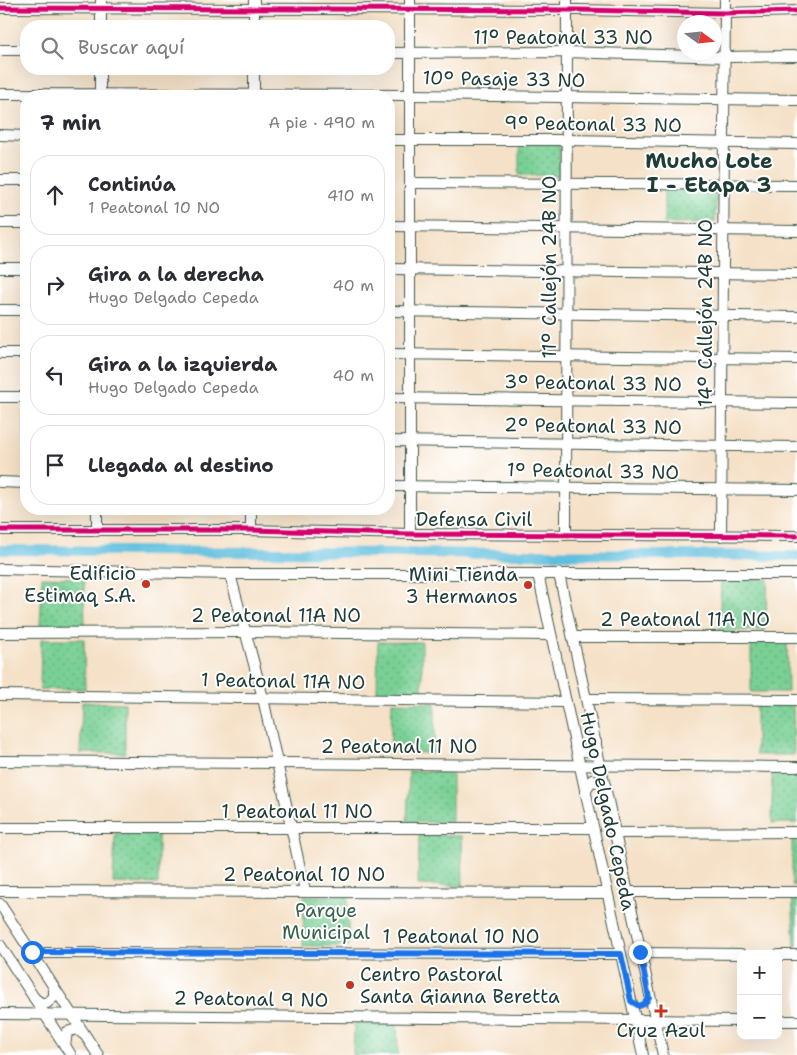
<!DOCTYPE html>
<html lang="es">
<head>
<meta charset="utf-8">
<style>
	body { margin:0; font-family:"Shantell Sans",sans-serif; background:#f2f2f3; color:#2b2b33 }
	.controls { position:absolute; right:15px; bottom:15px; display:grid; overflow:hidden; border-radius:10px; box-shadow:0 5px 20px #0002 }
	.controls button { width:45px; height:45px; display:grid; place-items:center; padding:0; border:0; border-bottom:1px solid #e1e1e2; background:#fff; color:#2b2b33; font:25px sans-serif }
	.compass { position:absolute; left:677px; top:15px; width:45px; height:45px; border-radius:50%; background:#fff; box-shadow:0 5px 20px #0002; rotate:105deg }
	.stop { position:absolute; width:15px; height:15px; margin:-11px; border:4px solid #1a73e8; border-radius:50%; background:#fff }
	.stop.end { background:#1a73e8; border-color:#fff; box-shadow:0 1px 5px #0008 }
	.list { margin:0; padding:0; list-style:none }
	h2 { display:flex; justify-content:space-between; align-items:center; height:65px; margin:0; padding:0 20px; font-size:21px }
	h2 small { font-size:16px; font-weight:400; color:#7c7c81 }
	.list li { display:grid; grid-template-columns:32px 1fr auto; gap:15px; align-items:center; box-sizing:border-box; height:80px; margin:0 10px 10px; padding:0 10px; border:1px solid #e1e1e2; border-radius:20px }
	.list b { display:block; font-size:19px; white-space:nowrap }
	.list p { margin:0; font-size:16px; white-space:nowrap; color:#7c7c81 }
	.list em { font-size:16px; font-style:normal; color:#7c7c81 }
	.icon { flex:none; width:28px; height:28px; fill:none; stroke:currentColor; stroke-width:2; stroke-linecap:round; stroke-linejoin:round }
	.map { position:relative; flex:none; width:797px; height:1055px; overflow:hidden }
	.search { position:absolute; background:#fff; box-shadow:0 5px 20px #0002; left:20px; top:20px; width:375px; height:55px; display:flex; align-items:center; gap:12px; box-sizing:border-box; padding:0 18px; border-radius:20px; color:#7c7c81; font-size:19px }
	.panel { position:absolute; background:#fff; box-shadow:0 5px 20px #0002; left:20px; top:90px; width:375px; height:425px; border-radius:20px }
	.map>svg:first-child { display:block }
	.park { fill:url(#park-dots); stroke:#4c8664 }
	.lines { fill:none; stroke-linecap:round; stroke-linejoin:round }
	.canal { stroke:#60bfde; stroke-width:10 }
	.minor-casing { stroke:#3f564a; stroke-width:12 }
	.minor { stroke:#fff; stroke-width:10 }
	.cycleway-casing { stroke:#fff; stroke-width:8 }
	.cycleway { stroke:#d6006c; stroke-width:5 }
	.route { stroke:#1a73e8; stroke-width:6 }
	.poi-dot { fill:#c8321e; stroke:#fff; stroke-width:2 }
	.labels { text-anchor:middle; dominant-baseline:central; stroke-width:4; stroke-linejoin:round; paint-order:stroke }
	.street-label { font-size:19px; fill:#1f3d34; stroke:#fff }
	.poi-label { font-size:19px; fill:#1f3d34; stroke:#fff; text-anchor:end }
	.park-label { font-size:19px; fill:#36624c; stroke:#fff }
	.quarter-label { font-size:21px; font-weight:bold; fill:#1f3d34; stroke:#fff }
</style>
</head>
<body>
<div class="map">
<svg width="797" height="1055" viewBox="0 0 797 1055">
	<defs>
		<pattern id="park-dots" width="8" height="8" patternUnits="userSpaceOnUse" patternTransform="scale(1.25)"><rect width="8" height="8" fill="#79d095"/><path d="M2 2h.1M6 6h.1" fill="none" stroke="#63aa7a" stroke-width="1.8" stroke-linecap="round"/></pattern>
	</defs>
	<rect width="100%" height="100%" fill="#fff"/>
	<filter id="ink" filterUnits="userSpaceOnUse"><feTurbulence type="fractalNoise" baseFrequency=".02" numOctaves="2"/><feDisplacementMap in="SourceGraphic" scale="10" xChannelSelector="R" yChannelSelector="G"/><feConvolveMatrix kernelMatrix="1 2 1 2 8 2 1 2 1" color-interpolation-filters="sRGB"/></filter>
	<filter id="wash" filterUnits="userSpaceOnUse"><feTurbulence type="fractalNoise" baseFrequency=".0096" numOctaves="4" result="noise"/><feDisplacementMap in="SourceGraphic" scale="20" xChannelSelector="R" yChannelSelector="G"/><feGaussianBlur stdDeviation="1.12" result="paint"/><feColorMatrix in="noise" values="0 0 0 0 0 0 0 0 0 0 0 0 0 0 0 0 0 1.4 0 .05"/><feComposite in="paint" operator="in"/></filter>
	<g filter="url(#wash)">
		<rect width="100%" height="100%" fill="#f5e1c7"/>
		<g class="park">
			<path d="M519 142H560L559 176 519 175Z"/>
			<path d="M664 188H716L715 222 664 223Z"/>
			<path d="M42 577 84 578 85 628 40 627Z"/>
			<path d="M721 579H768L765 630 719 632Z"/>
			<path d="M41 639H84L85 689H40Z"/>
			<path d="M378 642H422V693L377 692Z"/>
			<path d="M751 642H787L788 692H751Z"/>
			<path d="M82 702 125 703V753H80Z"/>
			<path d="M392 702 435 703V753L390 752Z"/>
			<path d="M756 703H793L794 755H756Z"/>
			<path d="M409 771 452 772V822H407Z"/>
			<path d="M772 773 797 774V823H772Z"/>
			<path d="M115 833 158 834V884L113 883Z"/>
			<path d="M419 835 462 836 463 886 418 885Z"/>
			<path d="M792 838H797V885L792 886Z"/>
			<path d="M304 896H348V946H303Z"/>
			<path d="M792 896H797V947H795Z"/>
			<path d="M354 1023H397L398 1055H353Z"/>
		</g>
		<g class="lines">
			<path class="canal" d="M0 550 797 556"/>
		</g>
	</g>
	<g filter="url(#ink)">
		<g class="lines">
			<g class="minor-casing">
				<g id="minor">
					<path d="M0 8 578 10 725 13 797 11"/>
					<path d="M101 26V0"/>
					<path d="M254 26V0"/>
					<path d="M0 50H26"/>
					<path d="M389 53 566 52 725 57 797 56"/>
					<path d="M0 94 410 95 797 100"/>
					<path d="M100 96V69"/>
					<path d="M254 96V69"/>
					<path d="M0 135 26 136"/>
					<path d="M389 140H567L797 144"/>
					<path d="M0 180H26"/>
					<path d="M410 183 797 185"/>
					<path d="M0 223H26"/>
					<path d="M389 226 797 231"/>
					<path d="M0 268H26"/>
					<path d="M389 269 797 274"/>
					<path d="M0 310H26"/>
					<path d="M389 311 797 317"/>
					<path d="M0 353H26"/>
					<path d="M389 354 797 359"/>
					<path d="M0 397H26"/>
					<path d="M389 398 797 403"/>
					<path d="M389 441 797 447"/>
					<path d="M0 482 26 483"/>
					<path d="M389 486 797 490"/>
					<path d="M97 509V531"/>
					<path d="M0 530H248L410 534 797 536"/>
					<path d="M251 530V509"/>
					<path d="M410 534V0"/>
					<path d="M566 535 567 0"/>
					<path d="M721 536 725 0"/>
					<path d="M0 569 230 574H797"/>
					<path d="M230 574 263 698 305 891"/>
					<path d="M538 574 643 1055"/>
					<path d="M559 574 663 1055"/>
					<path d="M0 633 246 632 551 635"/>
					<path d="M573 637H797"/>
					<path d="M0 695 566 702"/>
					<path d="M587 699 797 700"/>
					<path d="M575 745C580 750 584 753 592 750L596 742"/>
					<path d="M0 761 797 767"/>
					<path d="M585 791 592 780 605 785"/>
					<path d="M0 828H593"/>
					<path d="M615 833 797 832"/>
					<path d="M0 891 607 893"/>
					<path d="M628 892H797"/>
					<path d="M0 904 98 1055"/>
					<path d="M0 945 71 1055"/>
					<path d="M32 953 621 954"/>
					<path d="M640 953 741 954"/>
					<path d="M778 955H797"/>
					<path d="M34 998 41 1003H47L54 997V988"/>
					<path d="M0 1014 741 1021"/>
					<path d="M778 1021H797"/>
					<path d="M65 1046 67 1032 77 1029 83 1034"/>
				</g>
			</g>
			<use href="#minor" class="minor"/>
			<g class="cycleway-casing">
				<g id="cycleway">
					<path d="M0 8 578 10 725 13 797 11"/>
					<path d="M0 530H248L410 534 797 536"/>
				</g>
			</g>
			<use href="#cycleway" class="cycleway"/>
		</g>
	</g>
	<g class="lines" filter="url(#ink)">
		<path class="route" d="M32 952 621 954 631 1001 639 1006 644 1004 649 998 640 952"/>
	</g>
	<g class="poi-dot">
		<circle cx="146" cy="584" r="5"/>
		<circle cx="528" cy="585" r="5"/>
		<circle cx="350" cy="985" r="5"/>
		<path d="M658.5 1003.5h5v5h5v5h-5v5h-5v-5h-5v-5h5z"/>
	</g>
	<g class="labels">
		<g class="street-label">
			<text x="563" y="37">11° Peatonal 33 NO</text>
			<text transform="translate(504 79) rotate(1)">10° Pasaje 33 NO</text>
			<text transform="translate(593 124) rotate(1)">9° Peatonal 33 NO</text>
			<text transform="translate(549 267) rotate(-90)">11° Callejón 24B NO</text>
			<text transform="translate(705 313) rotate(-90)">14° Callejón 24B NO</text>
			<text transform="translate(593 383) rotate(1)">3° Peatonal 33 NO</text>
			<text transform="translate(593 426) rotate(1)">2° Peatonal 33 NO</text>
			<text transform="translate(593 471) rotate(1)">1° Peatonal 33 NO</text>
			<text x="474" y="519">Defensa Civil</text>
			<text x="276" y="615">2 Peatonal 11A NO</text>
			<text x="685" y="619">2 Peatonal 11A NO</text>
			<text transform="translate(283 681) rotate(1)">1 Peatonal 11A NO</text>
			<text x="399" y="746">2 Peatonal 11 NO</text>
			<text x="297" y="811">1 Peatonal 11 NO</text>
			<text transform="translate(608 811) rotate(78)">Hugo Delgado Cepeda</text>
			<text x="304" y="874">2 Peatonal 10 NO</text>
			<text x="461" y="936">1 Peatonal 10 NO</text>
			<text transform="translate(251 999) rotate(1)">2 Peatonal 9 NO</text>
		</g>
		<g class="poi-label">
			<text x="136" y="573">Edificio<tspan x="136" dy="22">Estimaq S.A.</tspan></text>
			<text x="518" y="574">Mini Tienda<tspan x="518" dy="22">3 Hermanos</tspan></text>
			<text x="360" y="974" text-anchor="start">Centro Pastoral<tspan x="360" dy="22">Santa Gianna Beretta</tspan></text>
			<text x="661" y="1030" text-anchor="middle">Cruz Azul</text>
		</g>
		<g class="park-label">
			<text x="326" y="910">Parque<tspan x="326" dy="22">Municipal</tspan></text>
		</g>
		<g class="quarter-label">
			<text x="709" y="161">Mucho Lote<tspan x="709" dy="24">I - Etapa 3</tspan></text>
		</g>
	</g>
</svg>
<div class="controls">
<button>+</button>
<button>−</button>
</div>
<svg class="compass" viewBox="-18 -18 36 36"><path d="M0-13l5 13h-10z" fill="#e53935"/><path d="M0 13l5-13h-10z" fill="#7c7c81"/></svg>
<div class="stop" style="left:32px;top:952px"></div>
<div class="stop end" style="left:640px;top:952px"></div>
<div class="search"><svg class="icon" aria-label="search" viewBox="0 0 24 24"><circle cx="10" cy="10" r="6"/><path d="M15 15l6 6"/></svg>Buscar aquí</div>
<section class="panel">
<h2>7 min<small>A pie · 490 m</small></h2>
<ul class="list">
<li><svg class="icon" aria-label="ahead" viewBox="0 0 24 24"><path d="M12 20V5M6 11l6-6 6 6"/></svg><div><b>Continúa</b><p>1 Peatonal 10 NO</p></div><em>410 m</em></li>
<li><svg class="icon" aria-label="right" viewBox="0 0 24 24"><path d="M7 20v-9h11M14 6l5 5-5 5"/></svg><div><b>Gira a la derecha</b><p>Hugo Delgado Cepeda</p></div><em>40 m</em></li>
<li><svg class="icon" aria-label="left" viewBox="0 0 24 24"><path d="M17 20v-9H6M10 6l-5 5 5 5"/></svg><div><b>Gira a la izquierda</b><p>Hugo Delgado Cepeda</p></div><em>40 m</em></li>
<li><svg class="icon" aria-label="arrive" viewBox="0 0 24 24"><path d="M6 21V4h12l-3 4 3 4H6"/></svg><div><b>Llegada al destino</b></div></li>
</ul>
</section>
</div>
</body>
</html>
